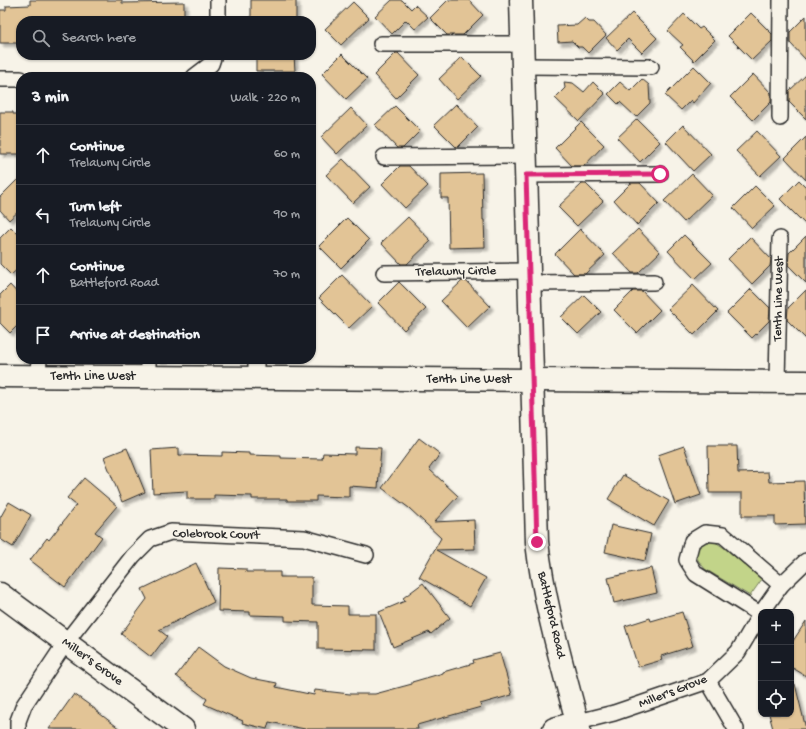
<!DOCTYPE html>
<html lang="en">
<head>
<meta charset="utf-8">
<style>
	body { margin:0; font-family:"Gochi Hand",sans-serif; background:#242831; color:#f1f3f6 }
	.controls { position:absolute; right:12px; bottom:12px; display:grid; overflow:hidden; border-radius:8px; box-shadow:0 1px 3px #0004 }
	.controls button { width:36px; height:36px; display:grid; place-items:center; padding:0; border:0; border-bottom:1px solid #363941; background:#171b24; color:#f1f3f6; font:20px sans-serif }
	.stop { position:absolute; width:12px; height:12px; margin:-9px; border:3px solid #db2777; border-radius:50%; background:#fff }
	.stop.end { background:#db2777; border-color:#fff; box-shadow:0 1px 4px #0008 }
	.list { margin:0; padding:0; list-style:none }
	h2 { display:flex; justify-content:space-between; align-items:center; height:52px; margin:0; padding:0 16px; font-size:17px }
	h2 small { font-size:13px; font-weight:400; color:#9ea1a6 }
	.list li { display:grid; grid-template-columns:26px 1fr auto; gap:12px; align-items:center; box-sizing:border-box; height:60px; padding:0 16px; border-top:1px solid #363941 }
	.list b { display:block; font-size:15px; white-space:nowrap }
	.list p { margin:0; font-size:13px; white-space:nowrap; color:#9ea1a6 }
	.list em { font-size:13px; font-style:normal; color:#9ea1a6 }
	.icon { flex:none; width:22px; height:22px; fill:none; stroke:currentColor; stroke-width:2; stroke-linecap:round; stroke-linejoin:round }
	.map { position:relative; flex:none; width:806px; height:729px; overflow:hidden }
	.search { position:absolute; background:#171b24; box-shadow:0 1px 3px #0004; left:16px; top:16px; width:300px; height:44px; display:flex; align-items:center; gap:10px; box-sizing:border-box; padding:0 14px; border-radius:16px; color:#9ea1a6; font-size:15px }
	.panel { position:absolute; background:#171b24; box-shadow:0 1px 3px #0004; left:16px; top:72px; width:300px; height:292px; border-radius:16px }
	.map>svg:first-child { display:block }
	.green { fill:#c2d489; stroke:#76805a }
	.building { fill:#e2c496; stroke:#2b2b2b; filter:url(#shadow) }
	.lines { fill:none; stroke-linecap:round; stroke-linejoin:round }
	.street-casing { stroke:#2b2b2b; stroke-width:18 }
	.secondary-casing { stroke:#2b2b2b; stroke-width:25 }
	.street { stroke:#f7f3e8; stroke-width:15 }
	.secondary { stroke:#f7f3e8; stroke-width:22 }
	.route { stroke:#db2777; stroke-width:5 }
	.labels { text-anchor:middle; dominant-baseline:central; stroke-width:3; stroke-linejoin:round; paint-order:stroke }
	.street-label { font-size:13px; fill:#2b2b2b; stroke:#f7f3e8 }
</style>
</head>
<body>
<div class="map">
<svg width="806" height="729" viewBox="0 0 806 729">
	<defs>
		<filter id="shadow"><feDropShadow dx="3.5" dy="3.5" stdDeviation="1" flood-color="#0004"/></filter>
	</defs>
	<rect width="100%" height="100%" fill="#f7f3e8"/>
	<filter id="ink" filterUnits="userSpaceOnUse"><feTurbulence type="fractalNoise" baseFrequency=".025" numOctaves="2"/><feDisplacementMap in="SourceGraphic" scale="8" xChannelSelector="R" yChannelSelector="G"/><feConvolveMatrix kernelMatrix="1 2 1 2 8 2 1 2 1" color-interpolation-filters="sRGB"/></filter>
	<g filter="url(#ink)">
		<path class="green" d="M712 540 723 547 762 579 750 596 705 569 698 560 696 551 703 543Z"/>
		<g class="building">
			<path d="M30 0H122V3L184 2V21H21V43H0V10H6V6L30 5Z"/>
			<rect x="251" y="0" width="45" height="21"/>
			<path d="M392 0H402L411 9 415 5 428 17 415 29 406 20 392 34 375 16Z"/>
			<path d="M448 0H469L483 15 463 35H447L430 18Z"/>
			<path d="M353 2 369 18 341 45 325 29Z"/>
			<path d="M632 13 657 38 642 53 628 39 617 50 606 38Z"/>
			<path d="M751 13 772 34V41L752 60 728 36Z"/>
			<path d="M684 14 699 29 702 27 715 40 694 61 680 47 683 45 668 31Z"/>
			<path d="M806 16V60L790 43V32Z"/>
			<path d="M585 18 589 22H594L606 35 588 53 582 47H578L572 41 558 42 557 26 577 25Z"/>
			<path d="M396 53H398L419 75 396 98 374 75Z"/>
			<path d="M342 54 367 79 346 99 322 74Z"/>
			<path d="M256 55H294L295 71H256Z"/>
			<path d="M462 57 481 76 457 99 439 79Z"/>
			<path d="M694 66 711 83 693 103 691 100 681 110 665 95Z"/>
			<path d="M753 74 771 93V102L753 120 730 97Z"/>
			<path d="M806 75V119L789 102V91Z"/>
			<path d="M642 79 649 85 650 103 636 117 620 102 618 104 608 94 620 82 630 91Z"/>
			<path d="M564 82 573 83 584 92 593 82 605 94 579 121 555 98 565 88Z"/>
			<path d="M456 104 478 127 458 147H456L434 125Z"/>
			<path d="M395 106 420 131 403 148H397L375 125Z"/>
			<path d="M351 108 367 125 337 154 321 137Z"/>
			<path d="M0 112H13V114H21V154H0Z"/>
			<path d="M637 119 660 142 640 162 617 138Z"/>
			<path d="M581 122 604 145 584 166H572L555 148Z"/>
			<path d="M683 125 711 154 693 171 666 142Z"/>
			<path d="M757 131 781 156 760 176 736 151Z"/>
			<path d="M806 137V180L785 158Z"/>
			<path d="M343 159 370 187 353 203 326 175Z"/>
			<path d="M400 166H409L428 186 405 208 382 184Z"/>
			<path d="M482 173 483 220H484L485 247 449 248 448 198H441V174Z"/>
			<path d="M692 174 712 195 684 222 664 201Z"/>
			<path d="M21 176V209L9 220 0 210V197Z"/>
			<path d="M799 180 806 187V225L780 199Z"/>
			<path d="M631 183H640L659 203 637 225 614 200Z"/>
			<path d="M582 184H586L603 201 577 226 558 207Z"/>
			<path d="M755 186 775 206 752 228 733 208Z"/>
			<path d="M408 217 431 241 407 264H401L381 243Z"/>
			<path d="M347 218 369 240 341 268 319 246Z"/>
			<path d="M11 227 21 237V266L11 275 0 264V238Z"/>
			<path d="M580 229 605 255 585 274H574L555 254Z"/>
			<path d="M638 229 660 252 638 273H632L613 253Z"/>
			<path d="M684 235 712 263 695 279 668 251Z"/>
			<path d="M806 236V283L788 265 789 253Z"/>
			<path d="M750 237 771 259 770 266 752 284 728 259Z"/>
			<path d="M342 275 372 306 349 328 319 298Z"/>
			<path d="M462 281H466L490 306 467 328 441 301Z"/>
			<path d="M399 282 426 309 404 330 378 303Z"/>
			<path d="M10 285 21 297V322L10 333 0 323V295Z"/>
			<path d="M693 285 718 311 694 335 668 309Z"/>
			<path d="M751 289 770 308 769 321 752 338 727 313Z"/>
			<path d="M806 290V339L787 320 788 308Z"/>
			<path d="M633 291H642L660 310 637 333 614 310Z"/>
			<path d="M584 295 601 312 578 334 561 317Z"/>
			<path d="M419 438 440 454 429 469 458 496 434 522 474 520 475 549 436 550 486 578 470 606 419 577 441 538 409 508 382 488Z"/>
			<path d="M684 446 701 495 675 504 658 455Z"/>
			<path d="M708 446H737L738 473 768 472 769 482 804 481 805 524 775 525V516H742V493H709Z"/>
			<path d="M355 447 381 448 378 488 349 486V497L316 496V501H287V499H252V496L214 495V499H187V491L153 493 151 450 179 448V455L222 456V452L249 453V455L281 456V458L322 459 323 453 355 454Z"/>
			<path d="M127 448 145 492 122 502 104 457Z"/>
			<path d="M623 475 669 501 654 526 608 499Z"/>
			<path d="M84 478 117 506 95 532 102 537 65 587 30 560 47 538 49 540 76 505 67 498Z"/>
			<path d="M9 502 31 515 13 547 0 539V518Z"/>
			<path d="M611 525 651 534 645 561 605 552Z"/>
			<path d="M196 563 214 602 159 630 167 636 151 657 121 634 147 599 142 589Z"/>
			<path d="M219 568 246 569V572H280V577H312V605L348 606V614H376V650L318 649V622L285 621V616L250 615V612L218 611Z"/>
			<path d="M651 568 657 593 614 603 608 578Z"/>
			<path d="M423 583 450 618 431 634 429 632 393 647 379 612 405 601 403 598Z"/>
			<path d="M682 612 693 646 661 656 662 660 638 667 625 626 650 618 651 621Z"/>
			<path d="M806 621V676L791 667V644Z"/>
			<path d="M198 647 224 666 251 678 277 683 276 687 314 695 315 690 350 694H375L412 684V682L443 673V672L474 663 473 660 500 653 512 695 480 704 481 707 417 725 418 729H305L269 722 267 729 242 723 243 721 204 704 207 699 176 676Z"/>
			<path d="M795 684 806 729H773L769 714H791V685Z"/>
			<path d="M74 694 95 709V710L120 729H49Z"/>
		</g>
		<g class="lines">
			<g class="street-casing">
				<g id="street">
					<path d="M218 0V21"/>
					<path d="M381 44H522"/>
					<path d="M523 66 651 67"/>
					<path d="M194 77 211 64 214 55"/>
					<path d="M0 79H21"/>
					<path d="M780 118 781 0"/>
					<path d="M384 157 526 156"/>
					<path d="M526 175 660 174"/>
					<path d="M384 273 529 271"/>
					<path d="M529 283 654 282"/>
					<path d="M256 359V378"/>
					<path d="M38 376 39 359"/>
					<path d="M148 377V359"/>
					<path d="M777 382 780 239"/>
					<path d="M762 612 781 585 806 561"/>
					<path d="M760 614 696 574 687 560 692 541 705 533 723 535 781 585"/>
					<path d="M708 681 736 729"/>
					<path d="M578 722 614 713 708 681 738 652 761 613"/>
					<path d="M18 729V721L24 705 66 642 133 556 150 539 171 532 304 538 366 555"/>
				</g>
			</g>
			<g class="secondary-casing">
				<g id="secondary">
					<path d="M521 0 537 542C544 605 563 667 579 729"/>
					<path d="M0 376 806 382"/>
					<path d="M0 594 183 729"/>
					<path d="M554 729 578 722"/>
				</g>
			</g>
			<use href="#street" class="street"/>
			<use href="#secondary" class="secondary"/>
		</g>
	</g>
	<g class="lines" filter="url(#ink)">
		<path class="route" d="M537 542 526 175 660 174"/>
	</g>
	<g class="labels">
		<g class="street-label">
			<text transform="translate(456 272) rotate(-1)">Trelawny Circle</text>
			<text transform="translate(779 299) rotate(-89)">Tenth Line West</text>
			<text x="93" y="376">Tenth Line West</text>
			<text x="469" y="379">Tenth Line West</text>
			<text transform="translate(216 535) rotate(1)">Colebrook Court</text>
			<text transform="translate(551 615) rotate(77)">Battleford Road</text>
			<text transform="translate(92 662) rotate(36)">Miller's Grove</text>
			<text transform="translate(673 692) rotate(-21)">Miller's Grove</text>
		</g>
	</g>
</svg>
<div class="controls">
<button>+</button>
<button>−</button>
<button><svg class="icon" aria-label="locate" viewBox="0 0 24 24"><circle cx="12" cy="12" r="6"/><path d="M12 2v4M12 18v4M2 12h4M18 12h4"/></svg></button>
</div>
<div class="stop" style="left:660px;top:174px"></div>
<div class="stop end" style="left:537px;top:542px"></div>
<div class="search"><svg class="icon" aria-label="search" viewBox="0 0 24 24"><circle cx="10" cy="10" r="6"/><path d="M15 15l6 6"/></svg>Search here</div>
<section class="panel">
<h2>3 min<small>Walk · 220 m</small></h2>
<ul class="list">
<li><svg class="icon" aria-label="ahead" viewBox="0 0 24 24"><path d="M12 20V5M6 11l6-6 6 6"/></svg><div><b>Continue</b><p>Trelawny Circle</p></div><em>60 m</em></li>
<li><svg class="icon" aria-label="left" viewBox="0 0 24 24"><path d="M17 20v-9H6M10 6l-5 5 5 5"/></svg><div><b>Turn left</b><p>Trelawny Circle</p></div><em>90 m</em></li>
<li><svg class="icon" aria-label="ahead" viewBox="0 0 24 24"><path d="M12 20V5M6 11l6-6 6 6"/></svg><div><b>Continue</b><p>Battleford Road</p></div><em>70 m</em></li>
<li><svg class="icon" aria-label="arrive" viewBox="0 0 24 24"><path d="M6 21V4h12l-3 4 3 4H6"/></svg><div><b>Arrive at destination</b></div></li>
</ul>
</section>
</div>
</body>
</html>
